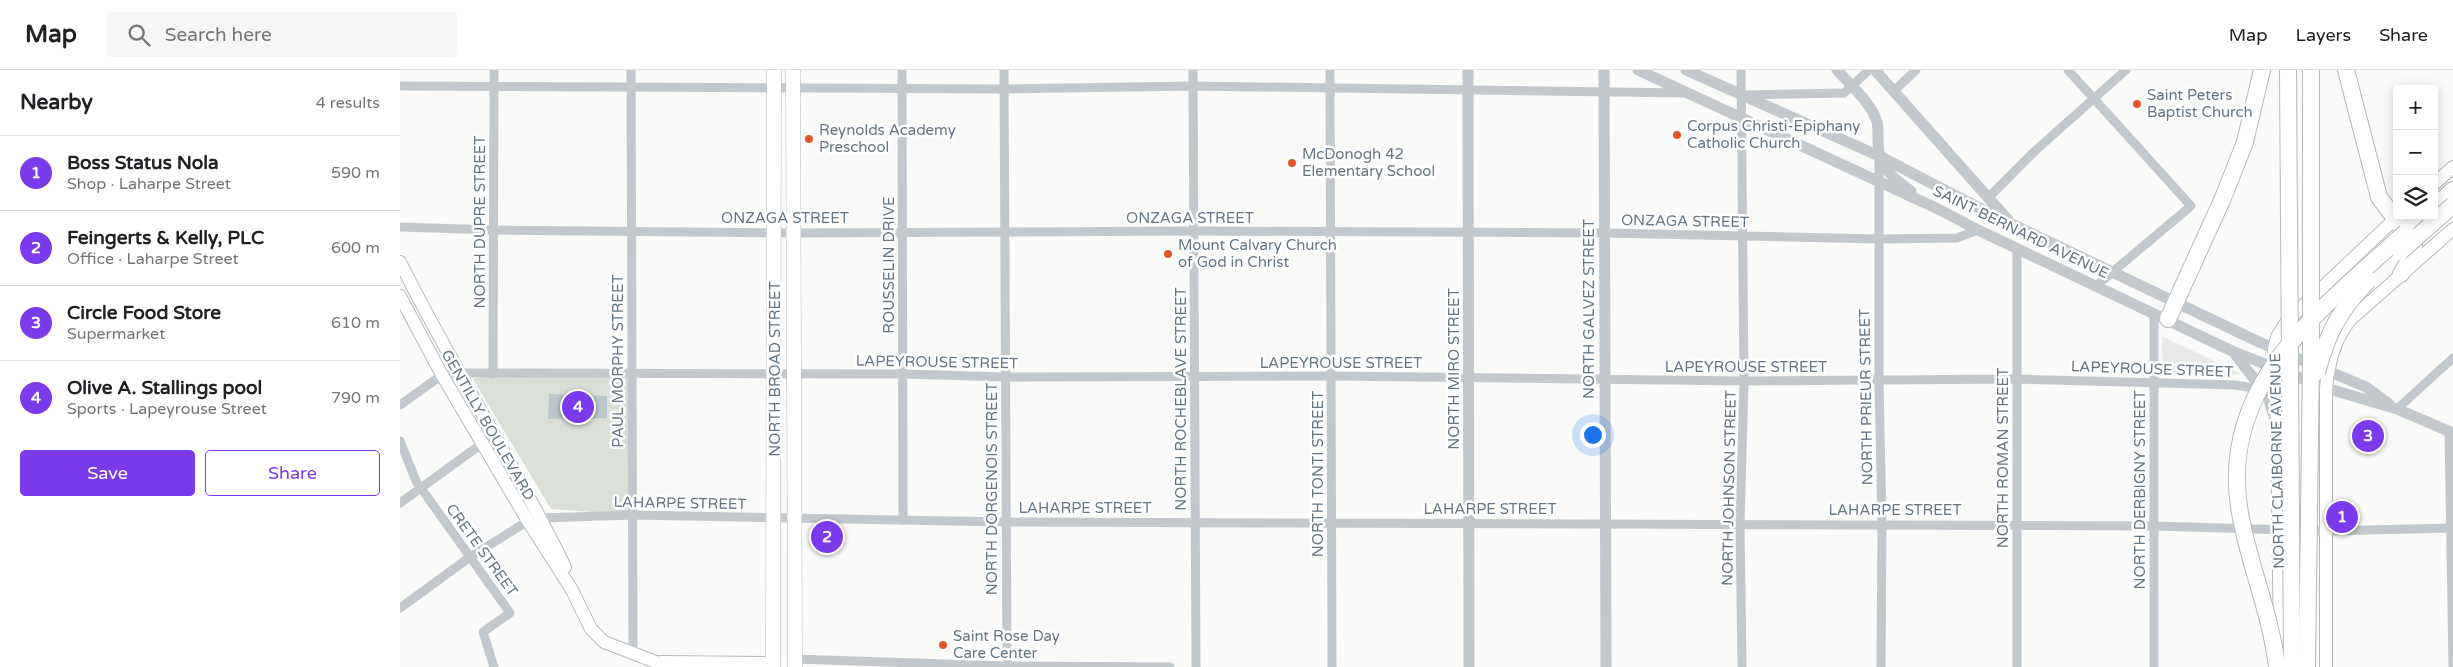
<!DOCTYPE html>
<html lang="en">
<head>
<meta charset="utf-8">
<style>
	body { margin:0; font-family:"Varela Round",sans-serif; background:#f6f6f6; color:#202124 }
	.controls { position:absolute; right:15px; top:15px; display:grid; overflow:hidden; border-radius:5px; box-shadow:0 2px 12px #0003 }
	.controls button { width:45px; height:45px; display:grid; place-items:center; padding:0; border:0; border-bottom:1px solid #e0e0e0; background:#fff; color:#202124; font:25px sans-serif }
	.you { position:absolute; left:1192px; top:364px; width:18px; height:18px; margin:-12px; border:4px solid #fff; border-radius:50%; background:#1a73e8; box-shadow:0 0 0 8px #1a73e833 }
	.badge { display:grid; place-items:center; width:32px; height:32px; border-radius:50%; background:#7c3aed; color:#fff; font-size:16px; font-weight:700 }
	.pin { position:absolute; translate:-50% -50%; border:2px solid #fff; box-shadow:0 1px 5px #0006 }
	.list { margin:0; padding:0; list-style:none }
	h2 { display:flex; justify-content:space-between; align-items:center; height:65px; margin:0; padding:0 20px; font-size:21px }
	h2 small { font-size:16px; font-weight:400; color:#757577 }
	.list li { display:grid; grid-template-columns:32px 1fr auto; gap:15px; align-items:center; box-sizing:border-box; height:75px; padding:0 20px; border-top:1px solid #e0e0e0 }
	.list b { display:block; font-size:19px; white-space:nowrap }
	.list p { margin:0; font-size:16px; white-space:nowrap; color:#757577 }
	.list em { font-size:16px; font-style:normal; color:#757577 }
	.actions { display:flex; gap:10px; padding:15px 20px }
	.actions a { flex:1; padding:11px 0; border:1px solid #7c3aed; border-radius:5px; text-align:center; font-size:18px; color:#7c3aed }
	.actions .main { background:#7c3aed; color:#fff }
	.icon { flex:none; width:28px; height:28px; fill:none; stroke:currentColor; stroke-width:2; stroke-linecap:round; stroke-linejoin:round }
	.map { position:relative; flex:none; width:2053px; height:597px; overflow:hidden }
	header { display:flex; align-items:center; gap:30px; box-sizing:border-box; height:70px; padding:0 25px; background:#fff; border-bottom:1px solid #e0e0e0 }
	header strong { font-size:24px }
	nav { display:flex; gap:28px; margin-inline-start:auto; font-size:18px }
	.search { width:350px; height:45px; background:#f6f6f6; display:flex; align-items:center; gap:12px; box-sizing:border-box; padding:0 18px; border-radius:5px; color:#757577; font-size:19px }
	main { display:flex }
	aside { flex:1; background:#fff }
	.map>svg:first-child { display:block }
	.built { fill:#e8e9e9 }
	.green { fill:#dadfd7 }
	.water { fill:#bbc7cb }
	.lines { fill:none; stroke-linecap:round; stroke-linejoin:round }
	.secondary-casing { stroke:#b3babf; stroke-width:14 }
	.primary-casing { stroke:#b5babe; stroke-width:15 }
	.motorway-casing { stroke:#b4b9bd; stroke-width:18 }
	.minor { stroke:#c3c8cc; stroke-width:9 }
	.tertiary { stroke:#c3c8cc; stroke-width:11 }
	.secondary { stroke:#fff; stroke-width:12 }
	.primary { stroke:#fff; stroke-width:14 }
	.motorway { stroke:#fff; stroke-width:16 }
	.motorway-bridge-casing { stroke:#b4b9bd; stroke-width:18; stroke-linecap:butt }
	.motorway-bridge { stroke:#fff; stroke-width:16 }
	.poi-dot { fill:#e4572e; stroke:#fff; stroke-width:2 }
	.labels { text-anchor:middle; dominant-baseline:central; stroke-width:5; stroke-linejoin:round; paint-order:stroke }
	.poi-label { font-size:15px; fill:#657683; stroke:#fff; text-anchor:start }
	.street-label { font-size:15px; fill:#657683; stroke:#fff }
</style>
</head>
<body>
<header>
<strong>Map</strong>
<div class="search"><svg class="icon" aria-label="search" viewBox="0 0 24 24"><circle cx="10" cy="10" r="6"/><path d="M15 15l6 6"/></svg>Search here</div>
<nav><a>Map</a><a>Layers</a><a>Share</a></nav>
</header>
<main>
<aside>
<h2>Nearby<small>4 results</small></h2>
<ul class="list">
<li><span class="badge">1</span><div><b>Boss Status Nola</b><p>Shop · Laharpe Street</p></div><em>590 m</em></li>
<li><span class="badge">2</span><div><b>Feingerts &amp; Kelly, PLC</b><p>Office · Laharpe Street</p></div><em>600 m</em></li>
<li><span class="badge">3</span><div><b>Circle Food Store</b><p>Supermarket</p></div><em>610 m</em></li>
<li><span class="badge">4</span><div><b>Olive A. Stallings pool</b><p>Sports · Lapeyrouse Street</p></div><em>790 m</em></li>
</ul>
<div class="actions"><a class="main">Save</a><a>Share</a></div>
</aside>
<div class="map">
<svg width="2053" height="597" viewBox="0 0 2053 597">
	<rect width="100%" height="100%" fill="#fafaf8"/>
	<path class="built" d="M1762 266 1841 304H1763Z"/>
	<path class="green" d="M93 304H231L233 445 151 439 73 309Z"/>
	<path class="water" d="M149 324 207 326V348L148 349Z"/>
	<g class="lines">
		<g class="secondary-casing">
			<g id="secondary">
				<path d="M2034 114 2053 97"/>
				<path d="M0 192C51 295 114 392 165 497"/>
				<path d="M0 226 42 305 128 451 172 520 191 559 204 572 269 597"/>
				<path d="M1880 580 1877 355 1874 279 1877 267 1887 251 1998 146"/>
				<path d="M261 592 373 593"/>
				<path d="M1926 597V318C1929 292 1934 269 1951 249L2053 159"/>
			</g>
		</g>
		<g class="primary-casing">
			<g id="primary">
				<path d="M393 0 395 597"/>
				<path d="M373 597 374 0"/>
			</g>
		</g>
		<g class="motorway-casing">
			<g id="motorway">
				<path d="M1946 0 1979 127 2014 174 2013 184 2001 204"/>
				<path d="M2034 137 2053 120"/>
				<path d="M2006 162 2024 146"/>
				<path d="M1768 249 1823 128 1845 72 1862 0"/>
			</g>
		</g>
		<g class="minor">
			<path d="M231 0 233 582"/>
			<path d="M502 0 503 450"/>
			<path d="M604 0 607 597"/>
			<path d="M793 0 796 597"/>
			<path d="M930 0 932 597"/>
			<path d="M1341 0 1344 311 1340 453 1342 597"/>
			<path d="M1668 0 1791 136 1697 215"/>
			<path d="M0 16 604 19 793 16 1284 23"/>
			<path d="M1494 21 1516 0"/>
			<path d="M1343 25 1444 23 1469 0"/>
			<path d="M1479 87V312L1482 454 1481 597"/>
			<path d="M1588 128 1636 80 1726 0"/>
			<path d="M0 157 94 160 394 163 795 161 1204 163 1479 169 1557 168 1578 160"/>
			<path d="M1617 178V597"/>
			<path d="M93 304 94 0"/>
			<path d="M0 335 42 305 58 303 503 304 606 307 931 306 1344 311 1616 309 1835 315 1854 318 1861 323"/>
			<path d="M1997 339 2053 288"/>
			<path d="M2049 361 2053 597"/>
			<path d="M0 371 16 411 110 543 83 562 94 597"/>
			<path d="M0 433 87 370"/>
			<path d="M0 538 70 487 128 451 141 448 233 445 606 452 1755 456 1926 461 2053 458"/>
			<path d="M395 589 607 596 770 597"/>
			<path d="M1754 597V243"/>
		</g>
		<g class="tertiary">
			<path d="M1068 0 1069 597"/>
			<path d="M1204 0 1206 597"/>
			<path d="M1238 0 1538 139 1578 160 1832 281 1926 318 1997 339 2053 363"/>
			<path d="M1286 0 1479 86 1587 142 1775 232 1859 272 1966 317 1989 334"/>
			<path d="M1437 0C1450 15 1471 32 1477 52 1479 62 1477 73 1479 83 1482 100 1498 112 1511 121"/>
			<path d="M1475 0 1608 150"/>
			<path d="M1835 284 1868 327 1874 346"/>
		</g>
		<use href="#secondary" class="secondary"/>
		<use href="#primary" class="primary"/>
		<use href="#motorway" class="motorway"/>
		<g class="motorway-bridge-casing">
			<g id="motorway-bridge">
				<path d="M1888 0 1892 597"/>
				<path d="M2000 182 2053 135"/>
				<path d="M1917 302C1928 262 1940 239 1969 210"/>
				<path d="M1877 597C1871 544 1849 495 1840 443 1817 313 1922 239 2006 162"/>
				<path d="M1907 597 1911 290V0"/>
			</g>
		</g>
		<use href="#motorway-bridge" class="motorway-bridge"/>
	</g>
	<g class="poi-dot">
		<circle cx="1737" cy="34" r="5"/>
		<circle cx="1277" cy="65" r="5"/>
		<circle cx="409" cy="69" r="5"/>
		<circle cx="892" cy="93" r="5"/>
		<circle cx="768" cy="184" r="5"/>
		<circle cx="543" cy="575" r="5"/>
	</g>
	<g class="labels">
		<g class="poi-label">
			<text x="1747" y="25">Saint Peters<tspan x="1747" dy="17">Baptist Church</tspan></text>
			<text x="1287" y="56">Corpus Christi-Epiphany<tspan x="1287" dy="17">Catholic Church</tspan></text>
			<text x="419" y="60">Reynolds Academy<tspan x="419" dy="17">Preschool</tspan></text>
			<text x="902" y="84">McDonogh 42<tspan x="902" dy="17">Elementary School</tspan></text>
			<text x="778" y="175">Mount Calvary Church<tspan x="778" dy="17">of God in Christ</tspan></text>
			<text x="553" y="566">Saint Rose Day<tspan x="553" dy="17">Care Center</tspan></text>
		</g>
		<g class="street-label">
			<text x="385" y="148">ONZAGA STREET</text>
			<text x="790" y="148">ONZAGA STREET</text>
			<text transform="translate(1285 151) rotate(1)">ONZAGA STREET</text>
			<text transform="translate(80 152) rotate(-90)">NORTH DUPRE STREET</text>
			<text transform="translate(1621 162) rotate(26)">SAINT BERNARD AVENUE</text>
			<text transform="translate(489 195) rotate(-90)">ROUSSELIN DRIVE</text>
			<text transform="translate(1189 239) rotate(-90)">NORTH GALVEZ STREET</text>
			<text transform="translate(218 291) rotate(-90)">PAUL MORPHY STREET</text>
			<text transform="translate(537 292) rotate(1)">LAPEYROUSE STREET</text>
			<text x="941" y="293">LAPEYROUSE STREET</text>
			<text x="1346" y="297">LAPEYROUSE STREET</text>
			<text transform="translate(375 299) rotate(-90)">NORTH BROAD STREET</text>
			<text transform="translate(1054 299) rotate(-90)">NORTH MIRO STREET</text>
			<text transform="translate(1752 299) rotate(2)">LAPEYROUSE STREET</text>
			<text transform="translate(1466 327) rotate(-91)">NORTH PRIEUR STREET</text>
			<text transform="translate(781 329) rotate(-90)">NORTH ROCHEBLAVE STREET</text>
			<text transform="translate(88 355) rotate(60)">GENTILLY BOULEVARD</text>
			<text transform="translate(1603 388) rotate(-90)">NORTH ROMAN STREET</text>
			<text transform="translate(1877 391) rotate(-91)">NORTH CLAIBORNE AVENUE</text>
			<text transform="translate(918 404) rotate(-90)">NORTH TONTI STREET</text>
			<text transform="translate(1329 418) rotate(-89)">NORTH JOHNSON STREET</text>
			<text transform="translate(592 419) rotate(-90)">NORTH DORGENOIS STREET</text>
			<text transform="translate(1740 420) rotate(-90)">NORTH DERBIGNY STREET</text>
			<text transform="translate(280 433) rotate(1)">LAHARPE STREET</text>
			<text x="685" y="438">LAHARPE STREET</text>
			<text x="1090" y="439">LAHARPE STREET</text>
			<text x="1495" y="440">LAHARPE STREET</text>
			<text transform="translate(82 480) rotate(54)">CRETE STREET</text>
		</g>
	</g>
</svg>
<div class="controls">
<button>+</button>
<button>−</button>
<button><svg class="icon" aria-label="layers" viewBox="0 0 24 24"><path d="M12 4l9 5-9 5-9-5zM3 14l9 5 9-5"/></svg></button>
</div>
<div class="you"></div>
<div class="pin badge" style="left:1942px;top:447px">1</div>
<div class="pin badge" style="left:427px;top:467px">2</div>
<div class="pin badge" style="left:1968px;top:366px">3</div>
<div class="pin badge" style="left:178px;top:337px">4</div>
</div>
</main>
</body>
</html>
